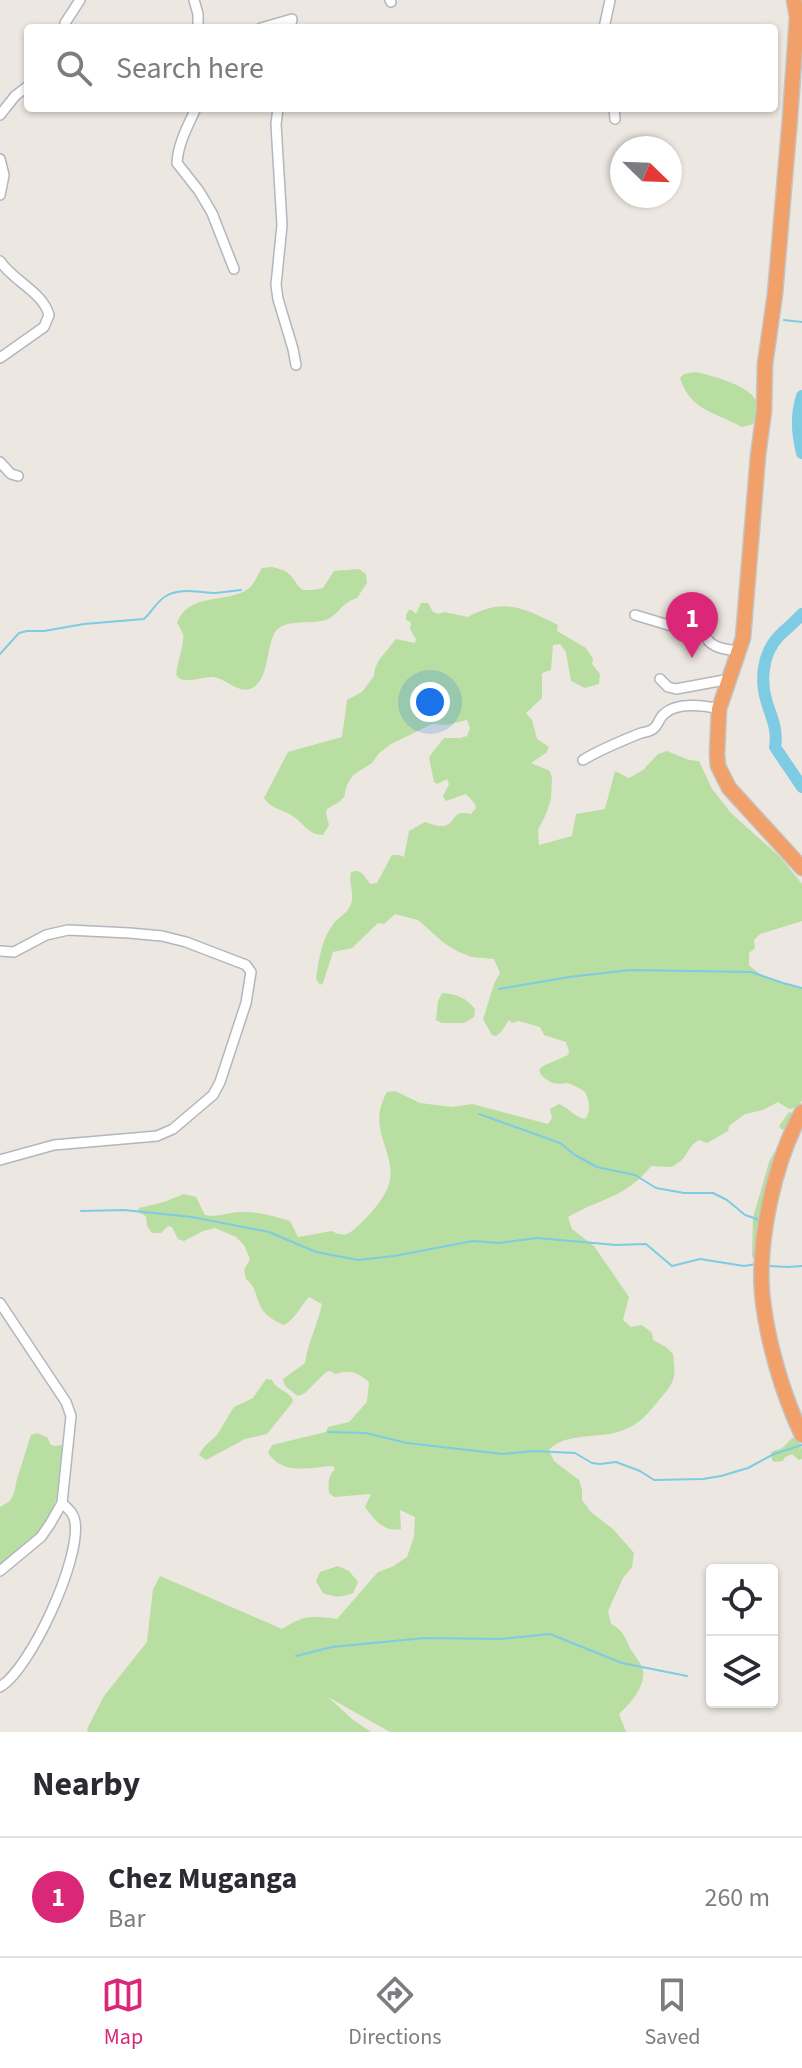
<!DOCTYPE html>
<html lang="en">
<head>
<meta charset="utf-8">
<style>
	body { margin:0; font-family:"Source Sans 3",sans-serif; background:#f2f2f3; color:#2b2b33 }
	.controls { position:absolute; right:24px; bottom:24px; display:grid; overflow:hidden; border-radius:8px; box-shadow:0 2px 6px #0004 }
	.controls button { width:72px; height:72px; display:grid; place-items:center; padding:0; border:0; border-bottom:2px solid #e1e1e2; background:#fff; color:#2b2b33; font:40px sans-serif }
	.compass { position:absolute; left:610px; top:136px; width:72px; height:72px; border-radius:50%; background:#fff; box-shadow:0 2px 6px #0004; rotate:113deg }
	.you { position:absolute; left:430px; top:702px; width:28px; height:28px; margin:-20px; border:6px solid #fff; border-radius:50%; background:#1a73e8; box-shadow:0 0 0 12px #1a73e833 }
	.badge { display:grid; place-items:center; width:52px; height:52px; border-radius:50%; background:#db2777; color:#fff; font-size:26px; font-weight:700 }
	.pin { position:absolute; translate:-50% -66px; filter:drop-shadow(0 2px 4px #0008) }
	.pin::after { content:''; position:absolute; top:42px; width:28px; height:24px; background:inherit; clip-path:polygon(0 0,100% 0,50% 100%) }
	.list { margin:0; padding:0; list-style:none }
	h2 { display:flex; justify-content:space-between; align-items:center; height:104px; margin:0; padding:0 32px; font-size:34px }
	h2 small { font-size:26px; font-weight:400; color:#7c7c81 }
	.list li { display:grid; grid-template-columns:52px 1fr auto; gap:24px; align-items:center; box-sizing:border-box; height:120px; padding:0 32px; border-top:2px solid #e1e1e2 }
	.list b { display:block; font-size:30px; white-space:nowrap }
	.list p { margin:0; font-size:26px; white-space:nowrap; color:#7c7c81 }
	.list em { font-size:26px; font-style:normal; color:#7c7c81 }
	.icon { flex:none; width:44px; height:44px; fill:none; stroke:currentColor; stroke-width:2; stroke-linecap:round; stroke-linejoin:round }
	.map { position:relative; flex:none; width:802px; height:1732px; overflow:hidden }
	.search { position:absolute; background:#fff; box-shadow:0 2px 6px #0004; left:24px; right:24px; top:24px; height:88px; display:flex; align-items:center; gap:20px; box-sizing:border-box; padding:0 28px; border-radius:8px; color:#7c7c81; font-size:30px }
	.sheet { height:224px; background:#fff }
	nav { display:flex; justify-content:space-around; align-items:center; box-sizing:border-box; height:112px; border-top:2px solid #e1e1e2; background:#fff; font-size:22px; color:#7c7c81 }
	nav a { display:grid; justify-items:center; gap:4px }
	nav .on { color:#db2777 }
	.map>svg:first-child { display:block }
	.green { fill:#b8dea2 }
	.lines { fill:none; stroke-linecap:round; stroke-linejoin:round }
	.stream { stroke:#7ecbe4; stroke-width:2 }
	.river { stroke:#7ecbe4; stroke-width:12 }
	.minor-casing { stroke:#b3b6be; stroke-width:12 }
	.highway-casing { stroke:#c4c4c4; stroke-width:17 }
	.minor { stroke:#fff; stroke-width:9 }
	.highway { stroke:#f0a068; stroke-width:14 }
</style>
</head>
<body>
<div class="map">
<svg width="802" height="1732" viewBox="0 0 802 1732">
	<rect width="100%" height="100%" fill="#ece7e0"/>
	<g class="green">
		<path d="M696 372C713 376 754 386 758 405 760 411 756 418 753 424L742 427C713 411 691 411 680 378L684 374Z"/>
		<path d="M272 567C276 568 281 569 285 571 303 583 291 595 323 588L334 571 359 569 366 574 367 583 357 598C341 603 339 614 328 619 312 626 286 617 275 632 266 647 269 680 252 688 239 695 226 678 213 677 204 676 183 685 177 676 174 671 185 645 183 634 182 632 178 624 177 623 188 592 226 604 248 589 254 585 258 574 262 568Z"/>
		<path d="M421 603H428L433 612 439 614 444 612 468 617C504 597 524 608 558 625L557 631 586 648 593 659 592 664 600 674 599 684 585 688 571 681 566 652 560 644 553 645 551 670 542 673V698L526 713 532 720 537 739 549 747 546 753 531 763 550 771 552 778 551 799 546 814 538 830 539 845 572 836 576 814 605 809 615 771 629 778 643 770 658 754 667 751 689 760 699 761 712 789 731 813 780 857 802 884V921L760 934 754 940 755 948 749 953V965C763 979 784 984 802 988V1100L789 1126 782 1130 779 1126 789 1112 792 1113 795 1108 789 1109 778 1102 763 1110 745 1114 729 1126 728 1131 707 1143 699 1140C690 1145 690 1149 685 1156 682 1161 676 1164 672 1167L651 1166C626 1198 600 1198 568 1217L572 1229 594 1246 629 1297 623 1320 631 1327 642 1325 652 1333 653 1340 666 1347 673 1354C676 1378 675 1382 660 1399 646 1415 642 1423 621 1431 599 1439 565 1432 549 1450L554 1461 579 1480 582 1489V1500L591 1512 613 1529 634 1553 632 1567 623 1578 608 1611 611 1624C622 1629 625 1637 630 1648 634 1655 641 1663 643 1670 646 1686 630 1704 619 1714L626 1732H390L328 1697 352 1719 371 1732H88L87 1729 104 1696 147 1642 153 1589 160 1576 282 1629C303 1615 312 1615 337 1619L378 1572 392 1567 407 1557 414 1537 415 1517 400 1510 401 1529C385 1533 374 1520 365 1507L371 1494 334 1497 329 1493C328 1482 328 1477 335 1469L333 1466C310 1467 284 1476 268 1453L272 1445 326 1432 328 1427 349 1422 367 1402 369 1382C359 1373 349 1369 336 1374L330 1371 326 1372 305 1393 298 1396 285 1386 283 1379 305 1363C308 1342 318 1324 322 1304L309 1297C299 1308 297 1317 284 1325 275 1321 267 1317 262 1309 255 1298 257 1287 246 1279L244 1270 250 1259 244 1245 236 1237 215 1228 203 1231 184 1241 178 1239 172 1227 168 1226 161 1233H152L147 1226 146 1216 137 1212 139 1208 164 1202 184 1194 196 1197 205 1215C216 1218 231 1211 244 1212 260 1212 275 1217 290 1221L298 1237 332 1231C343 1238 350 1234 359 1225 370 1214 384 1200 389 1184 398 1152 365 1131 387 1092L395 1091 420 1103 452 1107 472 1104 548 1124 552 1118 550 1109 559 1104C569 1108 574 1117 585 1119 592 1110 589 1101 585 1092 581 1089 572 1084 567 1083 565 1083 562 1084 560 1084 550 1083 542 1079 539 1070L543 1066 568 1055 569 1051 566 1042 544 1035 540 1027 519 1021 512 1023 509 1020 501 1032 496 1036 492 1035 483 1019C489 1004 491 986 500 973L494 959 472 957 459 952 444 943 418 920 395 914 384 924 378 923 352 948 333 952 323 983 320 985 316 979C319 959 321 940 334 923 339 917 349 912 351 904 355 893 348 883 351 872 361 868 365 877 370 884L377 883 392 855H399L404 857 409 831 425 822C431 824 441 828 447 825 458 818 453 810 471 814L476 808 475 804 466 794 446 801 443 796 449 784 447 779 437 784 434 782 429 757 444 738H460L467 736 470 728 467 720 446 725 432 724 391 744 379 753 372 763 353 775 347 785 344 797 339 802 327 809 326 813 329 825 323 835C308 834 305 825 294 817 284 809 272 810 264 798L288 752 342 737 347 700 362 692 374 676 375 668 379 660 396 639 415 643 416 639 410 629 411 622 406 620V615L409 610H412L416 614Z"/>
		<path d="M442 993C457 994 466 998 475 1009L474 1017 464 1023H442L436 1020 438 1001Z"/>
		<path d="M775 1151 776 1157 757 1257 755 1259 752 1257 753 1218 769 1162Z"/>
		<path d="M266 1379 272 1380C276 1390 288 1390 293 1400L292 1403 267 1434 245 1439 206 1460 199 1455 204 1447 217 1435 234 1407 253 1398Z"/>
		<path d="M37 1433 48 1438 50 1444 54 1446 62 1445 64 1449 57 1498 44 1527 0 1567V1507L10 1501 14 1493 17 1479 31 1435Z"/>
		<path d="M792 1438H797L802 1449V1459L799 1460 792 1454 785 1457 783 1461 774 1462 772 1460 771 1452 782 1448Z"/>
		<path d="M338 1566 349 1571 358 1582 353 1593C341 1598 334 1597 323 1593L316 1581 320 1572Z"/>
	</g>
	<g class="lines">
		<g class="stream">
			<path d="M784 320 802 322"/>
			<path d="M0 654 19 633 27 631H44L84 624 144 619C152 612 157 601 166 596 180 587 200 593 216 593 224 592 233 591 241 590"/>
			<path d="M499 989 569 977 630 970 751 972 783 983 802 988"/>
			<path d="M479 1114 560 1143 575 1155 597 1167 635 1175 656 1188 684 1193H713L727 1200 745 1215 757 1219 759 1224"/>
			<path d="M81 1211 124 1210 192 1217 269 1232 316 1252 358 1260 394 1256 473 1241 499 1243 537 1238 616 1245 646 1244 672 1266 700 1259 744 1266 756 1264"/>
			<path d="M755 1264 756 1251"/>
			<path d="M769 1266 788 1267 802 1266"/>
			<path d="M328 1432 366 1433 407 1443 503 1454 533 1451 575 1453 592 1463 600 1464 616 1462 640 1471 654 1480 703 1479 721 1476 748 1468 774 1454 802 1445"/>
			<path d="M296 1656 332 1647 424 1638 500 1639 550 1634 622 1663 687 1676"/>
		</g>
		<g class="river">
			<path d="M802 396C796 416 797 432 802 453"/>
			<path d="M802 614C795 622 786 629 779 636 762 654 760 681 767 703 772 718 778 731 775 747L802 787"/>
		</g>
		<g class="minor-casing">
			<g id="minor">
				<path d="M194 0 198 14V28"/>
				<path d="M390 0 391 2"/>
				<path d="M64 28 65 23 80 0"/>
				<path d="M261 28 292 19 290 28"/>
				<path d="M604 28 610 0"/>
				<path d="M196 108C188 126 178 143 177 163L199 191 212 213 234 269"/>
				<path d="M278 108 276 124 282 225 276 285 278 299 293 349 296 365"/>
				<path d="M614 108 615 119"/>
				<path d="M0 115 15 96 28 86"/>
				<path d="M0 159 4 175 0 195"/>
				<path d="M0 261C13 281 43 292 49 315L44 327 0 358"/>
				<path d="M0 462 11 474 18 476"/>
				<path d="M700 613C704 643 709 648 739 651"/>
				<path d="M635 615 675 627 702 629"/>
				<path d="M660 679 668 687 676 689 730 679"/>
				<path d="M583 760C601 749 621 741 641 733 645 732 649 732 653 729 658 726 659 718 664 714 676 702 704 705 719 709"/>
				<path d="M0 951 14 952 46 935 68 930 129 933 162 936 186 942 246 965 251 972 246 1003 220 1082 213 1095 173 1129 157 1136 54 1145 0 1160"/>
				<path d="M0 1303 66 1402 71 1416 62 1503 50 1524 41 1537 0 1571"/>
				<path d="M0 1687C31 1668 81 1559 75 1522 74 1513 68 1509 62 1503"/>
			</g>
		</g>
		<g class="highway-casing">
			<g id="highway">
				<path d="M794 0 797 17 790 118 775 294 765 364 764 411 758 456 743 638 719 709 717 754 718 766 729 788 802 868"/>
				<path d="M802 1112C775 1160 758 1237 762 1292 766 1337 782 1393 802 1435"/>
			</g>
		</g>
		<use href="#minor" class="minor"/>
		<use href="#highway" class="highway"/>
	</g>
</svg>
<div class="controls">
<button><svg class="icon" aria-label="locate" viewBox="0 0 24 24"><circle cx="12" cy="12" r="6"/><path d="M12 2v4M12 18v4M2 12h4M18 12h4"/></svg></button>
<button><svg class="icon" aria-label="layers" viewBox="0 0 24 24"><path d="M12 4l9 5-9 5-9-5zM3 14l9 5 9-5"/></svg></button>
</div>
<svg class="compass" viewBox="-18 -18 36 36"><path d="M0-13l5 13h-10z" fill="#e53935"/><path d="M0 13l5-13h-10z" fill="#7c7c81"/></svg>
<div class="you"></div>
<div class="pin badge" style="left:692px;top:658px">1</div>
<div class="search"><svg class="icon" aria-label="search" viewBox="0 0 24 24"><circle cx="10" cy="10" r="6"/><path d="M15 15l6 6"/></svg>Search here</div>
</div>
<section class="sheet">
<h2>Nearby<small></small></h2>
<ul class="list">
<li><span class="badge">1</span><div><b>Chez Muganga</b><p>Bar</p></div><em>260 m</em></li>
</ul>
</section>
<nav>
<a class="on"><svg class="icon" aria-label="map" viewBox="0 0 24 24"><path d="M3 6l6-2 6 2 6-2v14l-6 2-6-2-6 2zM9 4v14M15 6v14"/></svg>Map</a>
<a><svg class="icon" aria-label="directions" viewBox="0 0 24 24"><path d="M12 3l9 9-9 9-9-9zM9 14v-3h6M13 9l2 2-2 2"/></svg>Directions</a>
<a><svg class="icon" aria-label="saved" viewBox="0 0 24 24"><path d="M7 4h10v16l-5-4-5 4z"/></svg>Saved</a>
</nav>
</body>
</html>
